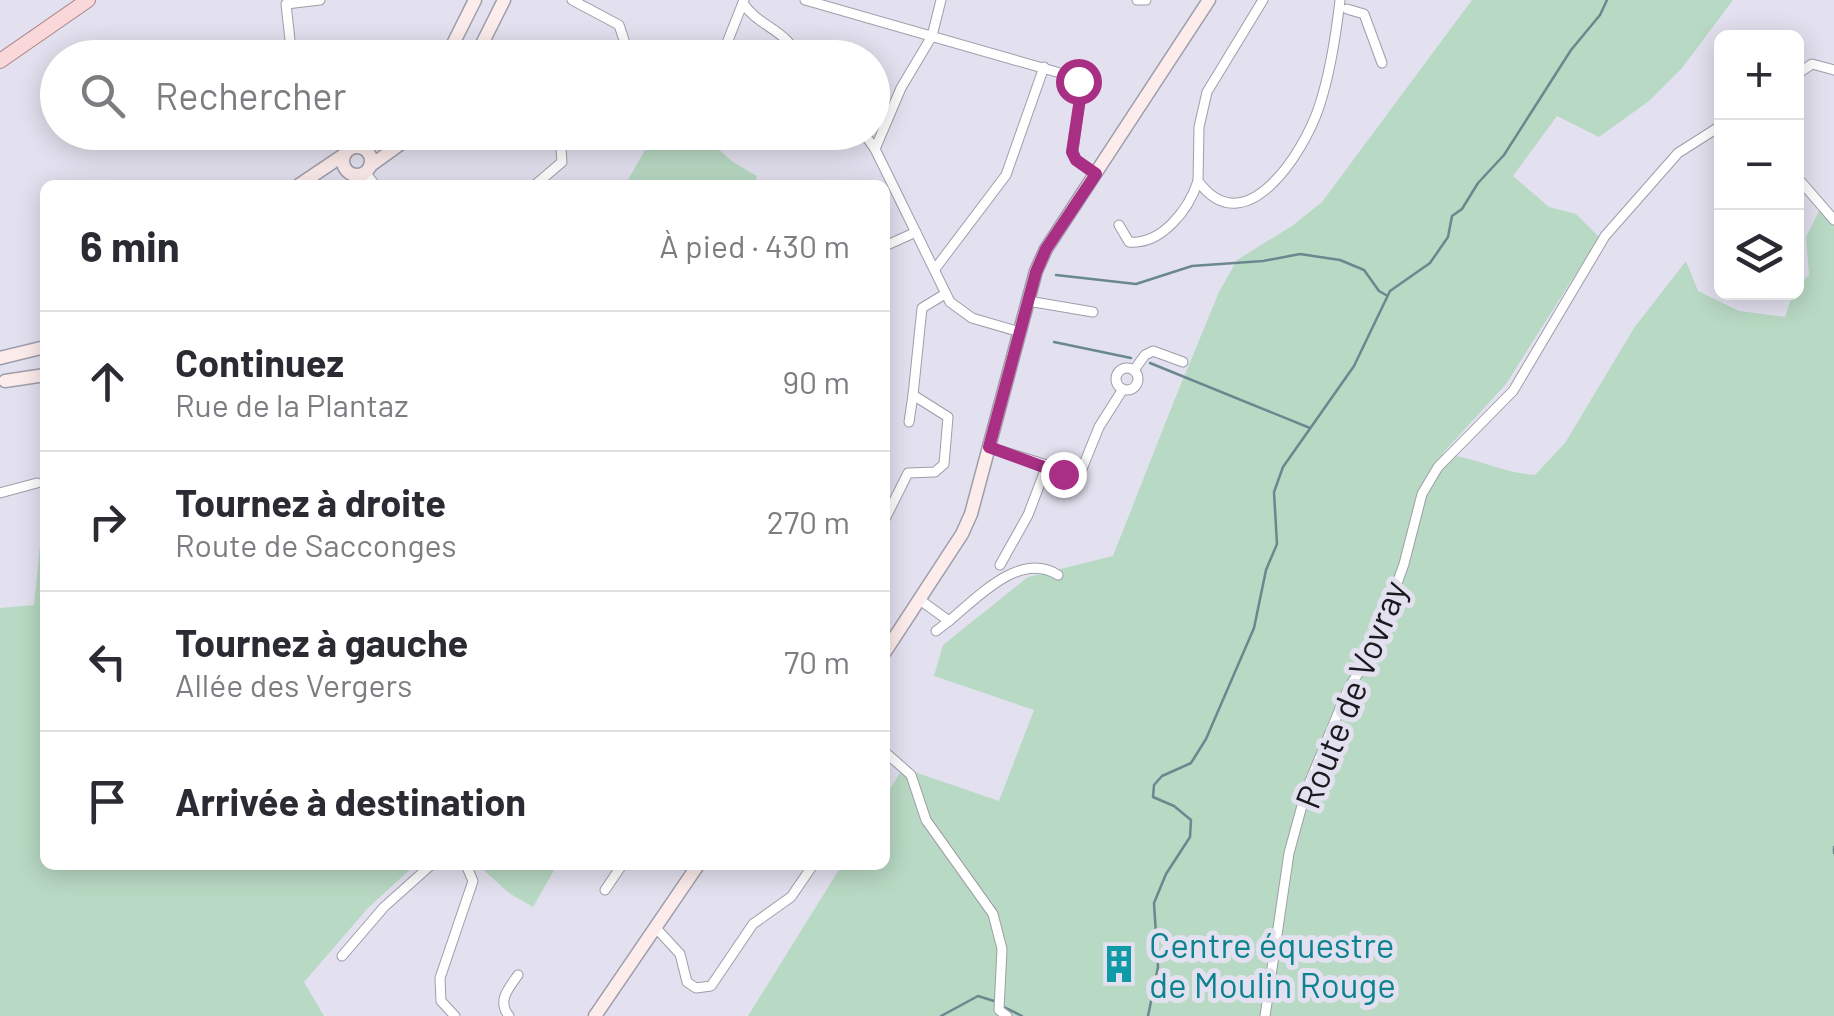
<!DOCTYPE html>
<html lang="fr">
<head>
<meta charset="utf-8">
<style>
	body { margin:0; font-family:Barlow,sans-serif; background:#f2f2f3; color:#2b2b33 }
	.controls { position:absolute; right:30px; top:30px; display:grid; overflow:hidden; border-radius:15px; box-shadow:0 5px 25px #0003 }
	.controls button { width:90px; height:90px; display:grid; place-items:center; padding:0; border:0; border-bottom:2px solid #e1e1e2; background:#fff; color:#2b2b33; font:50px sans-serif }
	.stop { position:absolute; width:30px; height:30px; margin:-22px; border:8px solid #a82f84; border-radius:50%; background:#fff }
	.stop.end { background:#a82f84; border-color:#fff; box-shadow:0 2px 10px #0008 }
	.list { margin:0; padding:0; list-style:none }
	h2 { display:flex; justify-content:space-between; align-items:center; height:130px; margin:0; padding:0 40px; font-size:42px }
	h2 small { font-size:32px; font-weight:400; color:#7c7c81 }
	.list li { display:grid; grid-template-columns:65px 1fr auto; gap:30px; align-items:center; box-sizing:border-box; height:140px; padding:0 40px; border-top:2px solid #e1e1e2 }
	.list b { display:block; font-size:38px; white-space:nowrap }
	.list p { margin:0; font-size:32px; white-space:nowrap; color:#7c7c81 }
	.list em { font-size:32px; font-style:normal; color:#7c7c81 }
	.icon { flex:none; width:55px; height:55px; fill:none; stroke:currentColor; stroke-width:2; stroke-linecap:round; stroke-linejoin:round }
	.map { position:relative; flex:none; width:1834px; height:1016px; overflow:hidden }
	.search { position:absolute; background:#fff; box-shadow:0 5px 25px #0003; left:40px; top:40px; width:850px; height:110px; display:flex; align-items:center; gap:25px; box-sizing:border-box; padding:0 35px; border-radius:55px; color:#7c7c81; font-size:38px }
	.panel { position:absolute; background:#fff; box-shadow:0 5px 25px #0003; left:40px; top:180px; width:850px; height:690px; border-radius:15px }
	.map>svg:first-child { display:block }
	.green { fill:#b8d9c3 }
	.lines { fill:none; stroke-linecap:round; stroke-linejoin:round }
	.stream { stroke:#6a888f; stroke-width:2.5 }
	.street-casing { stroke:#9e9da9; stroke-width:11 }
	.secondary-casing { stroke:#9e9da9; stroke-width:15 }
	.primary-casing { stroke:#aa8487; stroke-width:16 }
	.street { stroke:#fff; stroke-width:9 }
	.secondary { stroke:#fdecec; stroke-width:12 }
	.primary { stroke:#fad8d9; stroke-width:14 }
	.route { stroke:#a82f84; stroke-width:12 }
	.labels { text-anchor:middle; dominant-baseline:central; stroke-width:10; stroke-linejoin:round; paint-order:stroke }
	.street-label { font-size:35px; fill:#1a191e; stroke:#e3e1ef }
	.culture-label { font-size:35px; fill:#0d838f; stroke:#e3e1ef; text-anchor:start }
</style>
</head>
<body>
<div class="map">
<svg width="1834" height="1016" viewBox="0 0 1834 1016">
	<rect width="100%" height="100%" fill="#e3e1ef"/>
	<g class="green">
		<path d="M1472 0H1733L1682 68 1649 101 1599 137 1557 116 1513 176 1549 207 1576 214 1599 237 1506 384 1442 454C1475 457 1503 473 1535 475L1565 443 1634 328 1686 261 1698 291 1739 311 1785 317 1793 293 1796 292 1797 287 1809 275 1806 237 1819 211 1834 216V1016H748L842 865H885V797L903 768 999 801 1034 710 934 676 943 645 1028 577 1113 556 1174 401 1219 292 1237 260 1292 226 1322 202Z"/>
		<path d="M672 133H700L733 162 757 176 755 185H625L648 145Z"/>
		<path d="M41 536H45V865H415L368 908 304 982 324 1016H0V608L34 605Z"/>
		<path d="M478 865H557L533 907 509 893Z"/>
	</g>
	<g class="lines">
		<g class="stream">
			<path d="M1056 275 1136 284 1192 266 1263 261 1300 254 1340 260 1364 270 1379 291 1386 295"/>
			<path d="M1054 342 1131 358"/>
			<path d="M1150 363 1310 428"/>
			<path d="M1834 847V853"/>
			<path d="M1004 1007 1022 1016"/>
			<path d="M941 1016 978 996 994 1001"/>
			<path d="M1148 1016 1158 967 1154 903 1166 874 1190 837 1191 820 1174 806 1153 797 1154 785 1162 776 1191 763 1206 739 1254 628 1266 570 1277 544 1274 492 1283 467 1354 366 1390 291 1430 263 1448 237 1452 216 1462 209 1478 183 1504 155 1571 50 1600 15 1607 0"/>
		</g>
		<g class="street-casing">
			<g id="street">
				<path d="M572 0 619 25 624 40 619 58"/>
				<path d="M805 0 1074 77 1081 92 1073 151 1076 160 1096 174"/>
				<path d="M1137 0H1146"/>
				<path d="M1263 0 1207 92 1199 127 1198 181C1245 246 1304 152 1319 107 1330 74 1336 35 1340 0"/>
				<path d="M743 3C758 27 787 29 798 58"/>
				<path d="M1347 9 1364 14 1382 63"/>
				<path d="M292 58 286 4 320 0"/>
				<path d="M721 58 744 0"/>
				<path d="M1796 75 1812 64 1834 70"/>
				<path d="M336 132 349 150"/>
				<path d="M863 132 875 149 950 302 972 318 1020 332"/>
				<path d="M652 138 664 132"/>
				<path d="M757 141 766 132"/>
				<path d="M875 149 901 88 932 36 941 0"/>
				<path d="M365 172 375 185"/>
				<path d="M1796 176 1834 220"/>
				<path d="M535 185 562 162 561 149 549 132"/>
				<path d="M1119 225 1129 242C1162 245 1189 209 1198 181"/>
				<path d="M885 246 916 232"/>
				<path d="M935 269 1006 175 1044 67"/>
				<path d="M1028 301 1093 312"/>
				<circle cx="1127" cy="379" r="11"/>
				<path d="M1134 370 1145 355 1153 351 1183 362"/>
				<path d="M909 422 913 395"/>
				<path d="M989 447 1047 465 1028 515 1000 565"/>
				<path d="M1047 465 1070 475 1082 469 1099 427 1123 389"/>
				<path d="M0 493 37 483"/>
				<path d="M885 519 908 473 935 472 944 464 948 417 913 395 922 308 945 294"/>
				<path d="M920 600 949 621C976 599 1020 550 1058 575"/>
				<path d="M936 631 949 621"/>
				<path d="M885 752 911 775 926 820 993 914 1002 949 999 1010 1007 1016"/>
				<path d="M605 890 622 865"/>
				<path d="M656 928 680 954 687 982 696 988 711 986 753 924 791 897 813 865"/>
				<path d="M342 956 384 907 431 865"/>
				<path d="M455 1016 441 1001 440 978 473 881 466 865"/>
				<path d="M509 1016C497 1001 508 989 518 975"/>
				<path d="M1265 1016 1289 853 1306 791 1348 689 1373 650 1404 564 1422 494 1438 467 1513 391 1605 236 1678 153 1722 125"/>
			</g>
		</g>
		<g class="secondary-casing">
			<g id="secondary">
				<path d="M446 58 475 0"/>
				<path d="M475 58 504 0"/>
				<path d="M355 147 373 132"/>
				<circle cx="357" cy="161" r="14"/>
				<path d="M370 166 417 132"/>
				<path d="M299 185 345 154"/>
				<path d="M0 358 45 347"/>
				<path d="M5 381 45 375"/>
				<path d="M885 652 962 534 971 514 1036 271 1046 249 1209 0"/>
				<path d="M595 1016 698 865"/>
			</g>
		</g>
		<g class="primary-casing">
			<path id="primary" d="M0 61 88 0"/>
		</g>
		<use href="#street" class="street"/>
		<use href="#secondary" class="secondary"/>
		<use href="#primary" class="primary"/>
	</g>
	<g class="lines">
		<path class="route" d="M1063 474 989 447 1036 272 1046 249 1096 174 1076 160 1072 152 1081 92 1078 81"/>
	</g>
	<defs>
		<g id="building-bare" transform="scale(3)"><path d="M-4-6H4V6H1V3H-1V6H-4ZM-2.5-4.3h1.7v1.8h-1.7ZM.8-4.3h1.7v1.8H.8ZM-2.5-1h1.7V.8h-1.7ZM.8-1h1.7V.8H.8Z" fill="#0f9aa8" stroke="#e3e1ef" stroke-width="2.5" paint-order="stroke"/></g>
	</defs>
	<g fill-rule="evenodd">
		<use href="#building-bare" x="1119" y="964"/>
	</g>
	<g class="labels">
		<g class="street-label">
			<text transform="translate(1350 694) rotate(-68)">Route de Vovray</text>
		</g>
		<g class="culture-label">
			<text x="1149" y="944">Centre équestre<tspan x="1149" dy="40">de Moulin Rouge</tspan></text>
		</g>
	</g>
</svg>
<div class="controls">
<button>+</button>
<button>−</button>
<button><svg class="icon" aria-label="layers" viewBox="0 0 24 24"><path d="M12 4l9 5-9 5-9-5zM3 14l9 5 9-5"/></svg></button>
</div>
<div class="stop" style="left:1078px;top:81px"></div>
<div class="stop end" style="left:1063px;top:474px"></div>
<div class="search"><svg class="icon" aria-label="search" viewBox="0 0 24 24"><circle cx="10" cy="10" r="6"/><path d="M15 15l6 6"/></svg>Rechercher</div>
<section class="panel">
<h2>6 min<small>À pied · 430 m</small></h2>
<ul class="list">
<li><svg class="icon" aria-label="ahead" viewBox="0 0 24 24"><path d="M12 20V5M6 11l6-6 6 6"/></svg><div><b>Continuez</b><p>Rue de la Plantaz</p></div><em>90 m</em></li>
<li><svg class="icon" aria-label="right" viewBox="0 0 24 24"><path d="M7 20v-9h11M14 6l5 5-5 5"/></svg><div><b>Tournez à droite</b><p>Route de Sacconges</p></div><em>270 m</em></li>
<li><svg class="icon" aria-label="left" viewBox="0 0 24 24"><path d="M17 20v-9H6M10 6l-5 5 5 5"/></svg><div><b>Tournez à gauche</b><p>Allée des Vergers</p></div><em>70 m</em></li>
<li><svg class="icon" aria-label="arrive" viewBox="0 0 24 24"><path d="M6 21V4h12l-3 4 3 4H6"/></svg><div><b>Arrivée à destination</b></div></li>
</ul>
</section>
</div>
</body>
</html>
